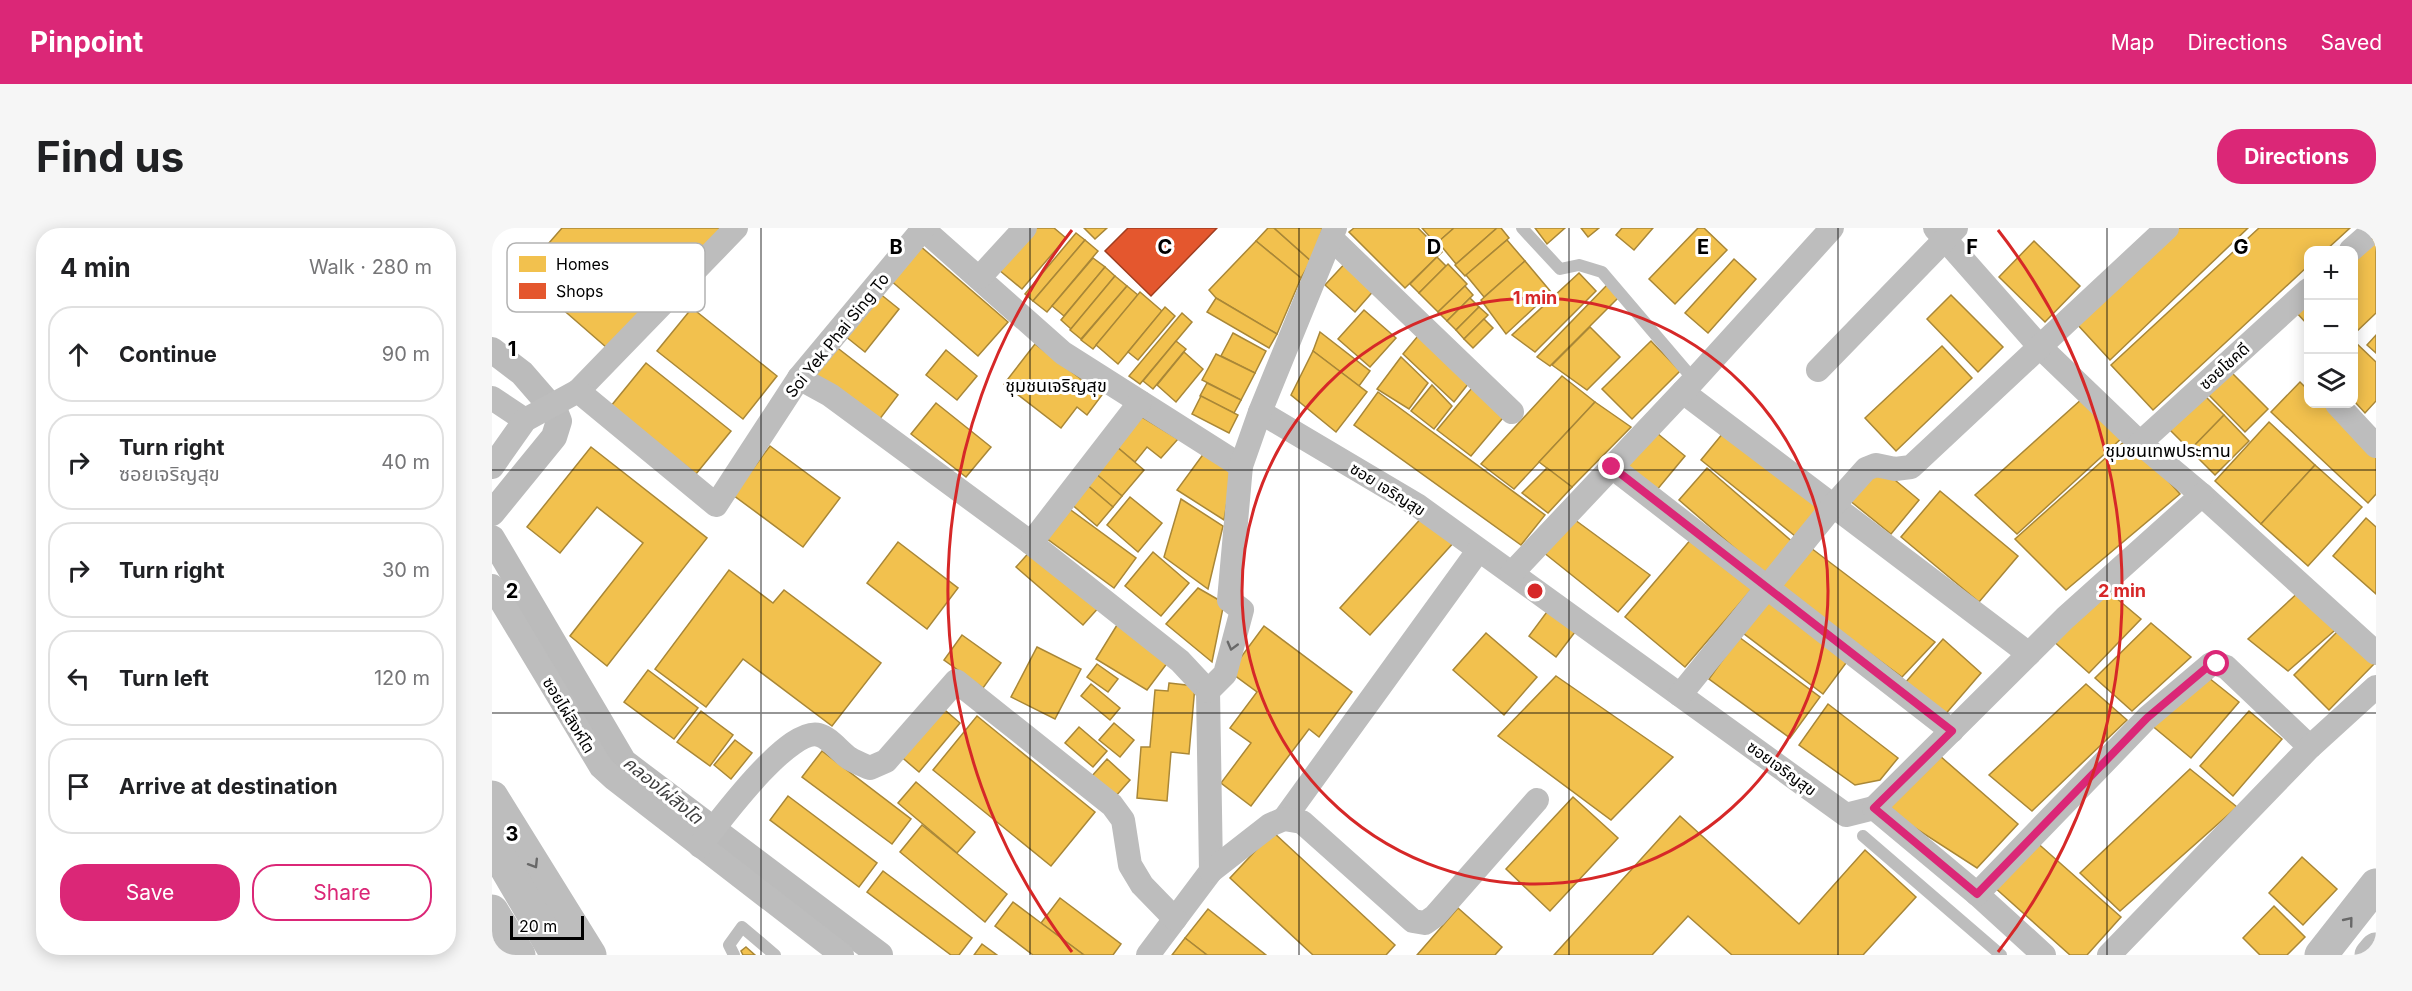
<!DOCTYPE html>
<html lang="en">
<head>
<meta charset="utf-8">
<style>
	body { margin:0; font-family:Inter,"Noto Sans Thai",sans-serif; background:#f6f6f6; color:#202124 }
	.controls { position:absolute; right:18px; top:18px; display:grid; overflow:hidden; border-radius:12px; box-shadow:0 3px 15px #0003 }
	.controls button { width:54px; height:54px; display:grid; place-items:center; padding:0; border:0; border-bottom:2px solid #e0e0e0; background:#fff; color:#202124; font:30px sans-serif }
	.scale { position:absolute; left:18px; bottom:15px; width:74px; box-sizing:border-box; padding-left:6px; border:3px solid #000; border-top:0; font-size:16px; line-height:21px; white-space:nowrap; color:#000; -webkit-text-stroke:4px #fff; paint-order:stroke }
	.stop { position:absolute; width:18px; height:18px; margin:-14px; border:4px solid #db2777; border-radius:50%; background:#fff }
	.stop.end { background:#db2777; border-color:#fff; box-shadow:0 2px 6px #0008 }
	.list { margin:0; padding:0; list-style:none }
	h2 { display:flex; justify-content:space-between; align-items:center; height:78px; margin:0; padding:0 24px; font-size:26px }
	h2 small { font-size:20px; font-weight:400; color:#757577 }
	.list li { display:grid; grid-template-columns:39px 1fr auto; gap:18px; align-items:center; box-sizing:border-box; height:96px; margin:0 12px 12px; padding:0 12px; border:2px solid #e0e0e0; border-radius:24px }
	.list b { display:block; font-size:22px; white-space:nowrap }
	.list p { margin:0; font-size:20px; white-space:nowrap; color:#757577 }
	.list em { font-size:20px; font-style:normal; color:#757577 }
	.actions { display:flex; gap:12px; padding:18px 24px }
	.actions a { flex:1; padding:14px 0; border:2px solid #db2777; border-radius:24px; text-align:center; font-size:21px; color:#db2777 }
	.actions .main { background:#db2777; color:#fff }
	.icon { flex:none; width:33px; height:33px; fill:none; stroke:currentColor; stroke-width:2; stroke-linecap:round; stroke-linejoin:round }
	.map { position:relative; flex:none; width:1884px; height:727px; overflow:hidden; border-radius:24px }
	header { display:flex; align-items:center; gap:36px; box-sizing:border-box; height:84px; padding:0 30px; background:#db2777; color:#fff }
	header strong { font-size:28px }
	nav { display:flex; gap:33px; margin-inline-start:auto; font-size:21px }
	.intro { display:flex; align-items:center; justify-content:space-between; box-sizing:border-box; height:144px; padding:0 36px }
	h1 { margin:0; font-size:42px }
	.button { padding:15px 27px; border-radius:24px; background:#db2777; color:#fff; font-size:21px; font-weight:700 }
	main { display:flex; gap:36px; padding:0 36px }
	aside { flex:1; background:#fff; border-radius:24px; box-shadow:0 3px 15px #0003 }
	.map>svg:first-child { display:block }
	.homes { fill:#f2c14e; stroke:#a98737; stroke-width:1.5 }
	.shops { fill:#e4572e; stroke:#a03d20; stroke-width:1.5 }
	.lines { fill:none; stroke-linecap:round; stroke-linejoin:round }
	.canal { stroke:#bbb; stroke-width:26 }
	.lane { stroke:#bdbdbd; stroke-width:12 }
	.street { stroke:#bdbdbd; stroke-width:24 }
	.primary { stroke:#bdbdbd; stroke-width:33 }
	.oneway { stroke:#686868 }
	.route { stroke:#db2777; stroke-width:8 }
	.grid { fill:none; stroke:#000; stroke-width:1.5; stroke-opacity:0.55 }
	.ring { fill:none; stroke:#d62828; stroke-width:3 }
	.labels { text-anchor:middle; dominant-baseline:central; stroke-width:6; stroke-linejoin:round; paint-order:stroke }
	.street-label { font-size:16px; fill:#000; stroke:#fff }
	.neighbourhood-label { font-size:18px; fill:#000; stroke:#fff }
	.water-label { font-size:18px; font-style:italic; fill:#3f3f3f; stroke:#fff }
	.key { fill:#fff; stroke:#b2b2b2; stroke-width:1.5 }
	.key-label { font-size:16px; fill:#000 }
	.grid-label { font-size:20px; text-anchor:middle; font-weight:bold; fill:#000; stroke:#fff; stroke-width:6; stroke-linejoin:round; paint-order:stroke }
	.centre { fill:#d62828; stroke:#fff; stroke-width:3 }
	.ring-label { font-size:18px; text-anchor:middle; font-weight:bold; fill:#d62828; stroke:#fff; stroke-width:6; stroke-linejoin:round; paint-order:stroke }
</style>
</head>
<body>
<header>
<strong>Pinpoint</strong>
<nav><a>Map</a><a>Directions</a><a>Saved</a></nav>
</header>
<div class="intro"><h1>Find us</h1><a class="button">Directions</a></div>
<main>
<aside>
<h2>4 min<small>Walk · 280 m</small></h2>
<ul class="list">
<li><svg class="icon" aria-label="ahead" viewBox="0 0 24 24"><path d="M12 20V5M6 11l6-6 6 6"/></svg><div><b>Continue</b></div><em>90 m</em></li>
<li><svg class="icon" aria-label="right" viewBox="0 0 24 24"><path d="M7 20v-9h11M14 6l5 5-5 5"/></svg><div><b>Turn right</b><p>ซอยเจริญสุข</p></div><em>40 m</em></li>
<li><svg class="icon" aria-label="right" viewBox="0 0 24 24"><path d="M7 20v-9h11M14 6l5 5-5 5"/></svg><div><b>Turn right</b></div><em>30 m</em></li>
<li><svg class="icon" aria-label="left" viewBox="0 0 24 24"><path d="M17 20v-9H6M10 6l-5 5 5 5"/></svg><div><b>Turn left</b></div><em>120 m</em></li>
<li><svg class="icon" aria-label="arrive" viewBox="0 0 24 24"><path d="M6 21V4h12l-3 4 3 4H6"/></svg><div><b>Arrive at destination</b></div></li>
</ul>
<div class="actions"><a class="main">Save</a><a>Share</a></div>
</aside>
<div class="map">
<svg width="1884" height="727" viewBox="0 0 1884 727">
	<rect width="100%" height="100%" fill="#fff"/>
	<g class="homes">
		<path d="M70 0H241L122 126 30 46Z"/>
		<path d="M542 0H562L574 10 530 61 507 42Z"/>
		<path d="M592 0H615L603 11Z"/>
		<path d="M776 0H782L819 33 809 50 764 13Z"/>
		<path d="M782 0H831L819 33Z"/>
		<path d="M862 0H926L950 24 913 60 857 4Z"/>
		<path d="M930 0H962L944 16Z"/>
		<path d="M962 0H1005L964 36 946 14Z"/>
		<path d="M1005 0H1009L1017 10 973 48 963 37Z"/>
		<path d="M1043 0H1073L1055 16Z"/>
		<path d="M1089 0H1107L1096 9Z"/>
		<path d="M1130 0H1161L1142 22 1124 7Z"/>
		<path d="M1206 0H1212L1235 22 1183 76 1157 51Z"/>
		<path d="M1683 0H1756L1618 132 1584 95Z"/>
		<path d="M1767 0H1858L1834 22H1816V38L1661 182 1619 137Z"/>
		<path d="M584 5 593 12 541 73 533 66Z"/>
		<path d="M1884 7V85L1862 106V28Z"/>
		<path d="M593 12 606 23 555 84 541 73Z"/>
		<path d="M1015 12 1033 33 992 69 974 47Z"/>
		<path d="M764 13 809 50 785 106 724 70 717 62Z"/>
		<path d="M1542 13 1588 58 1553 94 1507 49Z"/>
		<path d="M427 17 516 94 486 128 397 51Z"/>
		<path d="M945 29 954 38 927 65 918 56Z"/>
		<path d="M601 30 613 39 572 88 560 78Z"/>
		<path d="M1242 31 1264 51 1216 105 1193 85Z"/>
		<path d="M856 32 884 60 863 84 833 57Z"/>
		<path d="M1033 33 1059 64 1014 106 989 72Z"/>
		<path d="M956 36 975 56 946 84 927 65Z"/>
		<path d="M613 39 623 48 579 101 569 92Z"/>
		<path d="M1087 45 1104 63 1043 124 1020 107Z"/>
		<path d="M623 48 635 58 589 111 578 102Z"/>
		<path d="M1115 57 1127 69 1058 138 1045 129Z"/>
		<path d="M635 58 646 67 601 121 589 112Z"/>
		<path d="M973 58 981 67 955 93 946 84Z"/>
		<path d="M648 64 670 83 626 136 604 117Z"/>
		<path d="M387 65 407 81 373 124 353 108Z"/>
		<path d="M1459 67 1511 119 1486 144 1435 91Z"/>
		<path d="M724 70 785 106 777 120 715 84Z"/>
		<path d="M978 70 987 79 964 102 955 93Z"/>
		<path d="M1816 70V97L1803 83Z"/>
		<path d="M673 79 683 88 646 132 636 124Z"/>
		<path d="M987 79 996 87 972 111 964 102Z"/>
		<path d="M200 80 285 148 251 191 165 123Z"/>
		<path d="M872 82 904 110 878 139 846 111Z"/>
		<path d="M690 85 700 94 648 156 637 148Z"/>
		<path d="M992 91 1001 100 981 120 972 111Z"/>
		<path d="M1098 99 1128 129 1095 162 1060 137Z"/>
		<path d="M930 103 980 151 962 174 911 126Z"/>
		<path d="M828 104 878 143 867 158 821 123Z"/>
		<path d="M741 105 774 123 763 145 729 128Z"/>
		<path d="M1884 107V125L1875 117Z"/>
		<path d="M684 113 694 121 661 161 651 153Z"/>
		<path d="M1159 113 1188 143 1140 191 1110 161Z"/>
		<path d="M1862 113 1884 134V173L1873 185 1862 173Z"/>
		<path d="M543 116 610 167 595 187 585 179 569 200 512 156Z"/>
		<path d="M343 118 406 167 384 196 321 146Z"/>
		<path d="M1450 118 1480 150 1404 223 1373 190Z"/>
		<path d="M454 122 485 148 465 172 434 147Z"/>
		<path d="M821 123 875 164 844 204 799 167Z"/>
		<path d="M692 124 711 141 684 174 665 157Z"/>
		<path d="M724 126 763 145 749 172 710 152Z"/>
		<path d="M909 129 936 155 917 181 885 161Z"/>
		<path d="M154 135 239 203 204 246 119 178Z"/>
		<path d="M1736 141 1776 181 1753 204 1713 163Z"/>
		<path d="M1070 148 1103 174 1022 261 989 236Z"/>
		<path d="M1808 154 1816 162V176H1831L1884 225V266L1876 275 1779 184Z"/>
		<path d="M715 155 749 172 742 185 708 168Z"/>
		<path d="M984 155 1015 185 979 228 945 202Z"/>
		<path d="M940 157 960 178 942 201 919 183Z"/>
		<path d="M1707 162 1732 187 1698 222 1673 197Z"/>
		<path d="M886 164 1053 287 1029 317 862 197Z"/>
		<path d="M709 168 746 187 737 205 700 186Z"/>
		<path d="M1591 170 1631 209 1525 306 1483 267Z"/>
		<path d="M1103 174 1139 199 1080 259 1047 234Z"/>
		<path d="M444 175 499 219 474 249 419 206Z"/>
		<path d="M1732 187 1757 213 1723 247 1698 222Z"/>
		<path d="M650 189 686 211 669 230 655 219 643 234 625 219Z"/>
		<path d="M1777 194 1823 237 1769 296 1723 253Z"/>
		<path d="M1236 199 1335 279 1308 312 1209 232Z"/>
		<path d="M1160 201 1193 228 1164 263 1131 236Z"/>
		<path d="M1637 209 1688 266 1574 362 1523 311Z"/>
		<path d="M278 218 348 270 311 319 241 267Z"/>
		<path d="M99 219 215 310 115 438 78 408 151 315 105 279 68 325 35 299Z"/>
		<path d="M625 219 652 242 630 268 603 245Z"/>
		<path d="M715 221 741 239 732 292 685 262Z"/>
		<path d="M1823 237 1870 279 1816 338 1769 296Z"/>
		<path d="M1386 238 1427 272 1399 306 1357 272Z"/>
		<path d="M1055 240 1080 259 1056 285 1030 265Z"/>
		<path d="M1215 240 1303 316 1275 348 1187 272Z"/>
		<path d="M603 245 630 268 621 279 594 256Z"/>
		<path d="M594 256 621 279 605 298 578 275Z"/>
		<path d="M1448 263 1526 328 1487 374 1409 309Z"/>
		<path d="M638 269 670 295 646 324 615 297Z"/>
		<path d="M689 271 731 298 716 361 672 329Z"/>
		<path d="M576 280 644 330 622 360 554 310Z"/>
		<path d="M933 286 963 313 878 407 848 380Z"/>
		<path d="M1079 289 1158 347 1126 384 1051 324Z"/>
		<path d="M1874 290 1884 299V366L1841 328Z"/>
		<path d="M1200 310 1260 361 1193 439 1133 389Z"/>
		<path d="M406 314 466 360 435 401 375 355Z"/>
		<path d="M1315 317 1443 414 1410 449 1285 357Z"/>
		<path d="M541 320 608 378 591 397 524 339Z"/>
		<path d="M661 324 697 355 669 388 633 358Z"/>
		<path d="M237 342 281 375 292 362 389 435 340 498 251 431 214 479 163 441Z"/>
		<path d="M1611 359 1649 391 1597 445 1558 410Z"/>
		<path d="M706 360 732 375 720 434 674 396Z"/>
		<path d="M1811 360 1849 397 1796 443 1756 411Z"/>
		<path d="M1277 371 1357 431 1331 466 1251 405Z"/>
		<path d="M1060 377 1086 400 1064 429 1037 408Z"/>
		<path d="M630 389 679 430 655 462 604 431Z"/>
		<path d="M1659 395 1699 429 1640 483 1603 450Z"/>
		<path d="M772 398 860 464 827 509 817 501 759 578 729 555 759 515 738 500 765 464 738 444Z"/>
		<path d="M1850 399 1884 434 1837 482 1802 447Z"/>
		<path d="M994 405 1045 449 1012 487 961 442Z"/>
		<path d="M470 407 509 435 491 460 452 432Z"/>
		<path d="M1247 409 1328 469 1298 510 1217 451Z"/>
		<path d="M1451 411 1489 445 1451 489 1413 455Z"/>
		<path d="M545 419 589 441 563 491 519 469Z"/>
		<path d="M605 436 626 451 616 464 595 449Z"/>
		<path d="M156 442 206 480 182 511 132 474Z"/>
		<path d="M1712 446 1747 474 1699 530 1658 496Z"/>
		<path d="M1064 448 1181 529 1119 592 1006 508Z"/>
		<path d="M677 455 703 458 697 526 679 524 675 573 645 570 649 519H658L663 462 676 463Z"/>
		<path d="M599 456 628 480 618 492 589 468Z"/>
		<path d="M1594 456 1635 492 1540 583 1497 547Z"/>
		<path d="M1336 476 1406 530 1388 552 1363 557 1307 517Z"/>
		<path d="M447 477 468 495 427 544 406 526Z"/>
		<path d="M209 483 241 507 218 538 185 514Z"/>
		<path d="M1757 483 1790 511 1741 568 1708 538Z"/>
		<path d="M485 488 603 584 559 638 441 542Z"/>
		<path d="M622 495 642 512 628 529 607 512Z"/>
		<path d="M587 499 615 523 601 539 573 515Z"/>
		<path d="M243 512 260 525 239 551 222 537Z"/>
		<path d="M330 523 419 591 400 616 310 549Z"/>
		<path d="M1448 528 1526 596 1485 640 1392 580Z"/>
		<path d="M615 531 638 552 623 569 600 548Z"/>
		<path d="M1698 541 1745 579 1628 683 1588 645Z"/>
		<path d="M424 554 483 604 465 625 406 575Z"/>
		<path d="M296 568 385 635 367 659 278 592Z"/>
		<path d="M1081 569 1126 610 1058 683 1014 641Z"/>
		<path d="M1188 588 1307 696 1373 622 1424 669 1371 727H1240L1196 688 1160 727H1062Z"/>
		<path d="M430 597 515 666 493 694 408 624Z"/>
		<path d="M781 604 903 717 894 727H821L738 650Z"/>
		<path d="M1542 612 1629 689 1595 727H1578L1501 658Z"/>
		<path d="M1810 629 1845 661 1811 697 1777 665Z"/>
		<path d="M391 643 480 710 467 727H459L375 664Z"/>
		<path d="M568 670 629 716 621 727H592L549 695Z"/>
		<path d="M521 674 549 695 592 727H541L503 698Z"/>
		<path d="M1782 678 1813 709 1795 727H1768L1751 710Z"/>
		<path d="M966 680 1010 719 1003 727H925Z"/>
		<path d="M716 681 774 727H715L693 710Z"/>
		<path d="M693 710 715 727H680Z"/>
		<path d="M490 716 505 727H482Z"/>
		<path d="M254 719 263 727H251L249 723Z"/>
	</g>
	<path class="shops" d="M636 0H725L659 68 613 23Z"/>
	<g class="lines">
		<g class="canal">
			<path d="M0 122 30 145 63 183 67 193 62 209 0 285"/>
			<path d="M0 310 132 534 388 727"/>
		</g>
		<g class="lane">
			<path d="M1030 0 1068 41 1087 37 1110 44 1202 152"/>
			<path d="M1371 608 1509 727"/>
			<path d="M242 727 237 717 250 699 283 727"/>
		</g>
		<g class="street">
			<path d="M430 0 571 125 749 238"/>
			<path d="M1443 0 1548 119 1648 215 1710 267 1884 425"/>
			<path d="M840 11 1020 184"/>
			<path d="M1859 22 1884 0"/>
			<path d="M488 49 533 0"/>
			<path d="M1326 142 1464 0"/>
			<path d="M307 150 338 167 539 315 688 433 716 463 719 643 656 727"/>
			<path d="M86 163 244 0"/>
			<path d="M1191 164 1537 426"/>
			<path d="M0 170 33 192"/>
			<path d="M1845 176 1884 218"/>
			<path d="M768 184 925 277 1354 587 1382 580 1485 666 1552 727"/>
			<path d="M1648 215 1816 62"/>
			<path d="M0 239 33 192 86 163 224 277 307 150 431 1"/>
			<path d="M1120 239 1460 503"/>
			<path d="M539 315 648 174"/>
			<path d="M1020 345 1202 152 1340 0"/>
			<path d="M0 358 109 539 121 550 350 727"/>
			<path d="M716 463 733 446 750 382 737 372 749 238 768 184 843 0"/>
			<path d="M1188 467 1341 278 1374 241 1384 237 1403 241 1419 239 1675 0"/>
			<path d="M1382 580 1573 390 1710 267"/>
			<path d="M792 591 986 323"/>
			<path d="M208 618C226 595 297 498 327 507 338 510 347 523 357 530 363 534 371 537 378 540L394 533 464 453 620 577 631 592 638 637 650 657 683 691"/>
			<path d="M719 643 778 597 792 591 810 594 921 693 933 695 943 688 1045 572"/>
			<path d="M1485 666 1655 490 1719 436H1725L1734 439 1818 519"/>
			<path d="M1617 727 1818 519 1884 459"/>
		</g>
		<g class="primary">
			<path d="M0 569 98 727"/>
			<path d="M0 616 65 727"/>
			<path d="M0 683 27 727"/>
			<path d="M1829 727 1884 657"/>
			<path d="M1879 727 1884 721"/>
		</g>
	</g>
	<defs><path id="oneway-chevron" d="M-2-3.5L2.5 0L-2 3.5" fill="none" stroke-width="1.6" stroke-linecap="round" stroke-linejoin="round" transform="scale(1.5)"/></defs>
	<g class="oneway">
		<use href="#oneway-chevron" transform="translate(740 418) rotate(105)"/>
		<use href="#oneway-chevron" transform="translate(42 636) rotate(58)"/>
		<use href="#oneway-chevron" transform="translate(1857 693) rotate(-51)"/>
	</g>
	<g class="lines">
		<path class="route" d="M1120 239 1460 503 1382 580 1485 666 1655 490 1719 436H1725"/>
	</g>
	<path class="grid" d="M269 0V727M538 0V727M807 0V727M1077 0V727M1346 0V727M1615 0V727M0 242H1884M0 485H1884"/>
	<g class="ring">
		<circle cx="1043" cy="363" r="293"/>
		<path d="M580 724A587 587 0 0 1 580 2M1506 2A587 587 0 0 1 1506 724"/>
	</g>
	<g class="labels">
		<g class="street-label">
			<text transform="translate(345 107) rotate(-51)">Soi Yek Phai Sing To</text>
			<text transform="translate(1732 138) rotate(-42)">ซอยโชคดี</text>
			<text transform="translate(896 261) rotate(32)">ซอย เจริญสุข</text>
			<text transform="translate(77 487) rotate(59)">ซอยไผ่สิงห์โต</text>
			<text transform="translate(1290 540) rotate(36)">ซอยเจริญสุข</text>
		</g>
		<g class="neighbourhood-label">
			<text x="564" y="157">ชุมชนเจริญสุข</text>
			<text x="1676" y="222">ชุมชนเทพประทาน</text>
		</g>
		<g class="water-label">
			<text transform="translate(171 562) rotate(39)">คลองไผ่สิงโต</text>
		</g>
	</g>
	<rect x="15" y="15" width="198" height="69" rx="9" class="key"/>
	<rect x="27" y="28" width="27" height="16" fill="#f2c14e"/>
	<rect x="27" y="55" width="27" height="16" fill="#e4572e"/>
	<g class="key-label">
		<text x="64" y="42">Homes</text>
		<text x="64" y="69">Shops</text>
	</g>
	<g class="grid-label">
		<text x="404" y="26">B</text>
		<text x="673" y="26">C</text>
		<text x="942" y="26">D</text>
		<text x="1211" y="26">E</text>
		<text x="1480" y="26">F</text>
		<text x="1749" y="26">G</text>
		<text x="20" y="128">1</text>
		<text x="20" y="370">2</text>
		<text x="20" y="613">3</text>
	</g>
	<circle cx="1043" cy="363" r="9" class="centre"/>
	<g class="ring-label">
		<text x="1043" y="76">1 min</text>
		<text x="1630" y="369">2 min</text>
	</g>
</svg>
<div class="controls">
<button>+</button>
<button>−</button>
<button><svg class="icon" aria-label="layers" viewBox="0 0 24 24"><path d="M12 4l9 5-9 5-9-5zM3 14l9 5 9-5"/></svg></button>
</div>
<div class="scale">20 m</div>
<div class="stop" style="left:1725px;top:436px"></div>
<div class="stop end" style="left:1120px;top:239px"></div>
</div>
</main>
</body>
</html>
